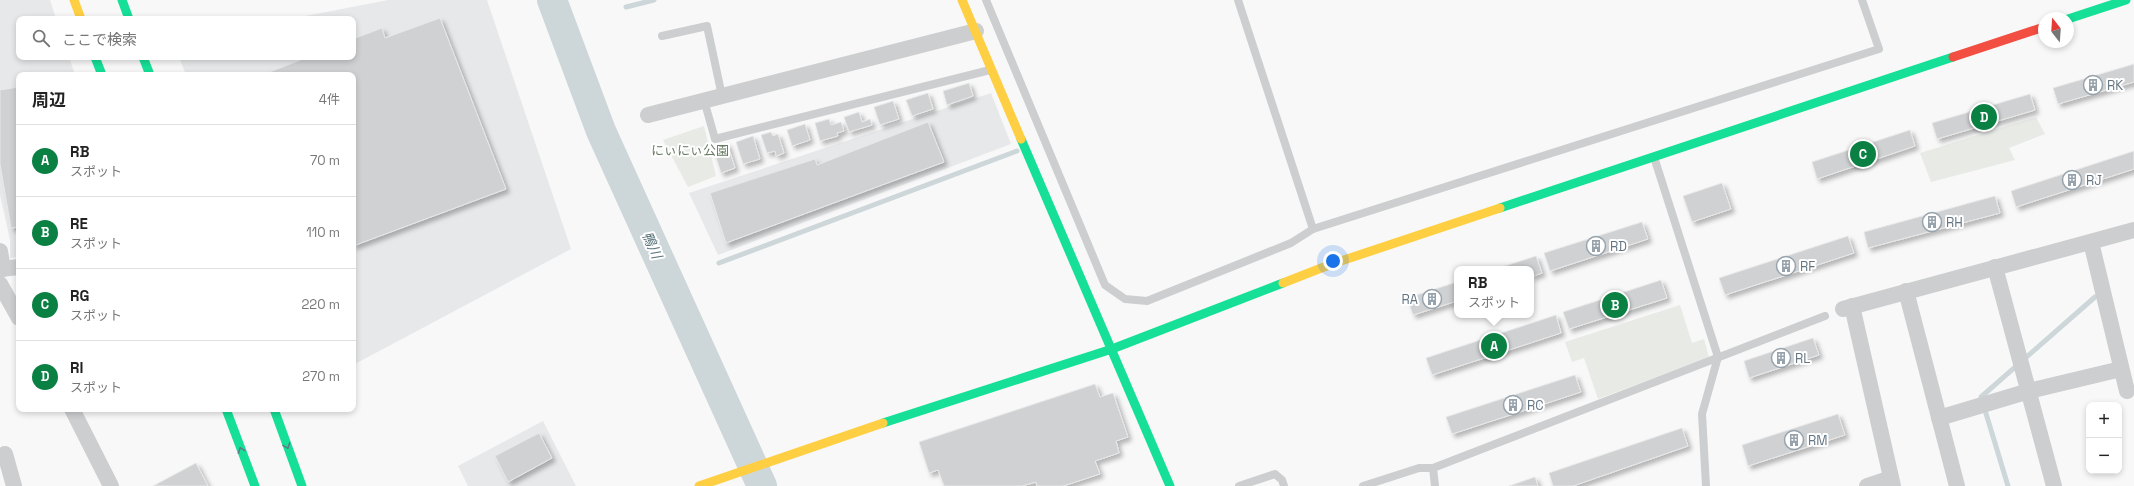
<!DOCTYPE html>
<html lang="ja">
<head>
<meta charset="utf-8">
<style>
	body { margin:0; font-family:"Space Grotesk","Noto Sans JP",sans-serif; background:#f6f6f6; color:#222 }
	.controls { position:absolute; right:12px; bottom:12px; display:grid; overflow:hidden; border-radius:8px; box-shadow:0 2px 6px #0003 }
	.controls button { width:36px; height:36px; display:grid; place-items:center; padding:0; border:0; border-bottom:1px solid #e0e0e0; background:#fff; color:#222; font:20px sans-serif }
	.compass { position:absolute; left:2038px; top:12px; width:36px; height:36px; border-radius:50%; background:#fff; box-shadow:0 2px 6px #0003; rotate:343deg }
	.you { position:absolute; left:1333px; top:261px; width:14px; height:14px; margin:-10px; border:3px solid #fff; border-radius:50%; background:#1a73e8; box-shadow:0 0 0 6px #1a73e833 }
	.badge { display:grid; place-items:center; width:26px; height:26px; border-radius:50%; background:#0b8043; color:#fff; font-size:13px; font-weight:700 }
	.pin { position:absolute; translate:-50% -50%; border:2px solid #fff; box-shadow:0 1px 4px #0006 }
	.popup { position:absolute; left:1454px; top:266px; width:80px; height:52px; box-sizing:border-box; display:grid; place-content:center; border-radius:8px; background:#fff; filter:drop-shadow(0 1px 3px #0005); font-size:13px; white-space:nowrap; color:#767676 }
	.popup b { font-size:15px; color:#222 }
	.popup::after { content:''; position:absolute; left:50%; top:100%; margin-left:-8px; border:8px solid transparent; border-top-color:#fff }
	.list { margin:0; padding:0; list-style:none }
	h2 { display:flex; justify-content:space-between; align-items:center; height:52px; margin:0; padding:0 16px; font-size:17px }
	h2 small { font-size:13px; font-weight:400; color:#767676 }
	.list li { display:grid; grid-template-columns:26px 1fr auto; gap:12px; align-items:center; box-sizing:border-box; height:72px; padding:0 16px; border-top:1px solid #e0e0e0 }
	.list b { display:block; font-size:15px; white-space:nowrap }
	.list p { margin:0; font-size:13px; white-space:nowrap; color:#767676 }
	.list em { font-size:13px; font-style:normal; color:#767676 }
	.icon { flex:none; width:22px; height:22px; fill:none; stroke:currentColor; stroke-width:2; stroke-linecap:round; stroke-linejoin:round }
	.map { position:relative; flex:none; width:2134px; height:486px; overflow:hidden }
	.search { position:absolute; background:#fff; box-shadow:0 2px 6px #0003; left:16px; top:16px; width:340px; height:44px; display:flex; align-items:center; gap:10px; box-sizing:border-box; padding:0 14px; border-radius:8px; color:#767676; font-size:15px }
	.panel { position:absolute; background:#fff; box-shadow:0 2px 6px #0003; left:16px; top:72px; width:340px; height:340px; border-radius:8px }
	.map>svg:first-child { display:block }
	.built { fill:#e7e8e9 }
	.green { fill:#e7eae5 }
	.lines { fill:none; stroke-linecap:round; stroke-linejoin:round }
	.stream { stroke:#cdd6d9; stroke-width:5 }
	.river { stroke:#cdd6d9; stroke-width:30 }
	.building { fill:#cfd1d3; stroke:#e8e8e8; filter:url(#shadow) }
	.lane { stroke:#cdcecf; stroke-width:8 }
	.street { stroke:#cdcecf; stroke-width:16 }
	.fast { stroke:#16e098; stroke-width:9 }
	.slow { stroke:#ffcf43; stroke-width:9 }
	.jam { stroke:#f24e42; stroke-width:9 }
	.oneway { stroke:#5f7a84 }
	.labels { text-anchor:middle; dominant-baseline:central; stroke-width:4; stroke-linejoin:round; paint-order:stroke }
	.poi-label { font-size:13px; fill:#637583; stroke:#fff; text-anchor:start }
	.park-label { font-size:13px; fill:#677a62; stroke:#fff }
	.water-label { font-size:14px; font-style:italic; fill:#5e757d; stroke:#fff }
</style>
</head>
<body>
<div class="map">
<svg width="2134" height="486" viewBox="0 0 2134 486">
	<defs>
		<filter id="shadow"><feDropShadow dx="3.5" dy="3.5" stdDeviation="2" flood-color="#0004"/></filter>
	</defs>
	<rect width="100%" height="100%" fill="#f8f8f8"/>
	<g class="built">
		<path d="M0 0H50L56 19H19V57H69L75 75H19V257L10 258V240L0 195Z"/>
		<path d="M388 0H487L571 249 353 365V75H186L179 57H353V19H290Z"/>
		<path d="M991 93 1011 144 718 255 689 193Z"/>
		<path d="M543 421 576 486H468L458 466Z"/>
	</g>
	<g class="green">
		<path d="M2036 117 2045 134 2009 148 2015 160 1931 182 1920 153Z"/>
		<path d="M704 126 716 176 688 187 663 140Z"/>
		<path d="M1680 305 1692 343 1704 339 1709 357 1598 399 1584 358 1572 362 1565 342Z"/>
	</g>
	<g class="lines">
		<g class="stream">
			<path d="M626 7 654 0"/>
			<path d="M719 263 1017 151"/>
			<path d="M2008 486 1981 397 2095 297"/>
		</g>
		<path class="river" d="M552 0 601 131 762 486"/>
	</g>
	<g class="building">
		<path d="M440 18 506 189 353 246V75H268L267 73 308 57H353V39L382 28 385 38Z"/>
		<path d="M2134 64V82L2058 104 2053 88Z"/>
		<path d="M969 83 973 96 947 105 943 91Z"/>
		<path d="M19 87V227L11 228 0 164V90Z"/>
		<path d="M928 93 933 109 912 116 906 100Z"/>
		<path d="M2030 94 2035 110 1937 139 1932 123Z"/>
		<path d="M893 101 899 119 880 125 874 107Z"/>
		<path d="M859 112 862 122 870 119 872 125 849 132 844 117Z"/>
		<path d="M829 119 831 125 841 122 844 131 837 133 838 136 820 141 815 123Z"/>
		<path d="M928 122 944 162 726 243 710 193 815 159 817 165Z"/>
		<path d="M805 124 810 140 792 146 787 130Z"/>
		<path d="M1910 130 1915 146 1817 179 1812 162Z"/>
		<path d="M771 132 773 136 778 134 784 153 776 156 775 151 767 153 761 135Z"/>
		<path d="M753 136 760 159 743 164 736 142Z"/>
		<path d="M727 143 735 168 721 173 713 148Z"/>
		<path d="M2134 151V169L2016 207 2011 191Z"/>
		<path d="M1722 183 1731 209 1692 222 1683 196Z"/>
		<path d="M1995 196 2000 213 1868 248 1864 232Z"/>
		<path d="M1642 222 1648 239 1550 271 1544 253Z"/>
		<path d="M1848 236 1854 253 1725 295 1719 278Z"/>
		<path d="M1536 256 1542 273 1531 277V269H1496Z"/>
		<path d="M1661 280 1667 298 1569 329 1563 312Z"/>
		<path d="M1457 282V301L1413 315 1407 298Z"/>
		<path d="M1556 315 1561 333 1432 375 1426 358Z"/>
		<path d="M1813 338 1819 355 1749 378 1744 361Z"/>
		<path d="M1575 375 1581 392 1452 434 1446 417Z"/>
		<path d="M1095 384 1100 397 1113 393 1128 437 1116 441 1119 453 1095 461 1100 474 1063 486H1037L1036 482 1022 486H944L938 470 929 473 919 442Z"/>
		<path d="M1838 414 1845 435 1748 466 1742 445Z"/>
		<path d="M1682 428 1688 446 1573 486H1553L1549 473Z"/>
		<path d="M539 433 552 458 508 482 495 456Z"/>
		<path d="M196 463 208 486H153Z"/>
		<path d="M1535 477 1538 486H1509Z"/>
	</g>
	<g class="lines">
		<g class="lane">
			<path d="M986 0 1105 285 1125 299 1147 301 1291 243 1313 229"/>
			<path d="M1238 0 1313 229 1879 49 1862 0"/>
			<path d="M662 36 707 26 722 96"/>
			<path d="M704 100 715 139 990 70"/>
			<path d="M1654 157 1718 357 1702 414 1706 486"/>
			<path d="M1239 486 1275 474 1282 480 1284 486"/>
			<path d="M1363 486 1419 468H1433"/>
			<path d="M1435 486 1433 468 1825 316"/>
		</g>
		<g class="street">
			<path d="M648 115 976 31"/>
			<path d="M2091 242 2127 391"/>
			<path d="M0 251 3 269"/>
			<path d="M1995 267 2054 486"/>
			<path d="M0 269 19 267"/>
			<path d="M0 284 19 318"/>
			<path d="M1906 291 1957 486"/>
			<path d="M1852 306 1893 486"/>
			<path d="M1843 309 2134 230"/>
			<path d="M72 409 111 486"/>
			<path d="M1939 418 2029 391 2121 369"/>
			<path d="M5 454 14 486"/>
			<path d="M1867 486 1891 478"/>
		</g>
		<g class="fast">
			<path d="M122 0 129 19"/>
			<path d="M2068 19 2126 0"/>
			<path d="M95 57 102 75"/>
			<path d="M143 57 150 75"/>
			<path d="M1021 139 1170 486"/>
			<path d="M1500 208 1953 57"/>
			<path d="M226 409 255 486"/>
			<path d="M274 409 302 486"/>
			<path d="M883 423 1112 349 1283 283"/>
		</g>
		<g class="slow">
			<path d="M74 0 81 19"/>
			<path d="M962 0 1021 139"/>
			<path d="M1283 283 1329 265 1500 208"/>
			<path d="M699 486 883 423"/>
		</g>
		<path class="jam" d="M1953 57 2044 27"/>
	</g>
	<defs><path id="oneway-chevron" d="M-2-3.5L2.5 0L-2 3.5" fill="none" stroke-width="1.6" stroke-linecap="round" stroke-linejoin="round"/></defs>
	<g class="oneway">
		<use href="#oneway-chevron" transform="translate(287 446) rotate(70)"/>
		<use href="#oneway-chevron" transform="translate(241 450) rotate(-111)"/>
	</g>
	<defs>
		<g id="building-ring" transform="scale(1)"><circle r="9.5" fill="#fff" stroke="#97a3ac" stroke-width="1.5"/><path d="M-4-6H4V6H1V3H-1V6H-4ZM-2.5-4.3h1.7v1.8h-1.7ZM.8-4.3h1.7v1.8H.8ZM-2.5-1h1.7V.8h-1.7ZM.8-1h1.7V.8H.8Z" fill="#97a3ac"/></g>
	</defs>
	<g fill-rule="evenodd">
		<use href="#building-ring" x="2093" y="85"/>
		<use href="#building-ring" x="2072" y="180"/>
		<use href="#building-ring" x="1932" y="222"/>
		<use href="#building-ring" x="1596" y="246"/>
		<use href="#building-ring" x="1786" y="266"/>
		<use href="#building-ring" x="1432" y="299"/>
		<use href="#building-ring" x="1781" y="358"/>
		<use href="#building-ring" x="1513" y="405"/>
		<use href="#building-ring" x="1794" y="440"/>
	</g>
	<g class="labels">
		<g class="poi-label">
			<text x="2107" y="85">RK</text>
			<text x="2086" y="180">RJ</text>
			<text x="1946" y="222">RH</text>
			<text x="1610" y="246">RD</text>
			<text x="1800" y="266">RF</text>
			<text x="1418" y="299" text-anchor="end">RA</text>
			<text x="1795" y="358">RL</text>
			<text x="1527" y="405">RC</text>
			<text x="1808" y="440">RM</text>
		</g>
		<g class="park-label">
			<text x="690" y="150">にぃにぃ公園</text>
		</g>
		<g class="water-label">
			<text transform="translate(652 245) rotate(66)">鴨川</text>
		</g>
	</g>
</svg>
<div class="controls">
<button>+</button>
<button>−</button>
</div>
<svg class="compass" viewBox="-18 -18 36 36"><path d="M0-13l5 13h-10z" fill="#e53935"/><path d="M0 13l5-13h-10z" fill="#767676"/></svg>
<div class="you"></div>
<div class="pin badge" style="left:1494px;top:346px">A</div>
<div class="popup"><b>RB</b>スポット</div>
<div class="pin badge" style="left:1615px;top:305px">B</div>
<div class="pin badge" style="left:1863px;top:154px">C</div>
<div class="pin badge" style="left:1984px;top:117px">D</div>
<div class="search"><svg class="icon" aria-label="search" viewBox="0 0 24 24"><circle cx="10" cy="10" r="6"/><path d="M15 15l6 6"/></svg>ここで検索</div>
<section class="panel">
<h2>周辺<small>4件</small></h2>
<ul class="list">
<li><span class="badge">A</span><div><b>RB</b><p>スポット</p></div><em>70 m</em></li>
<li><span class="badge">B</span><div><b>RE</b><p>スポット</p></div><em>110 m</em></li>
<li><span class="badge">C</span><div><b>RG</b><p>スポット</p></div><em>220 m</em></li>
<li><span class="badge">D</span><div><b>RI</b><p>スポット</p></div><em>270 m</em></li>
</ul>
</section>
</div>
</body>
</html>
